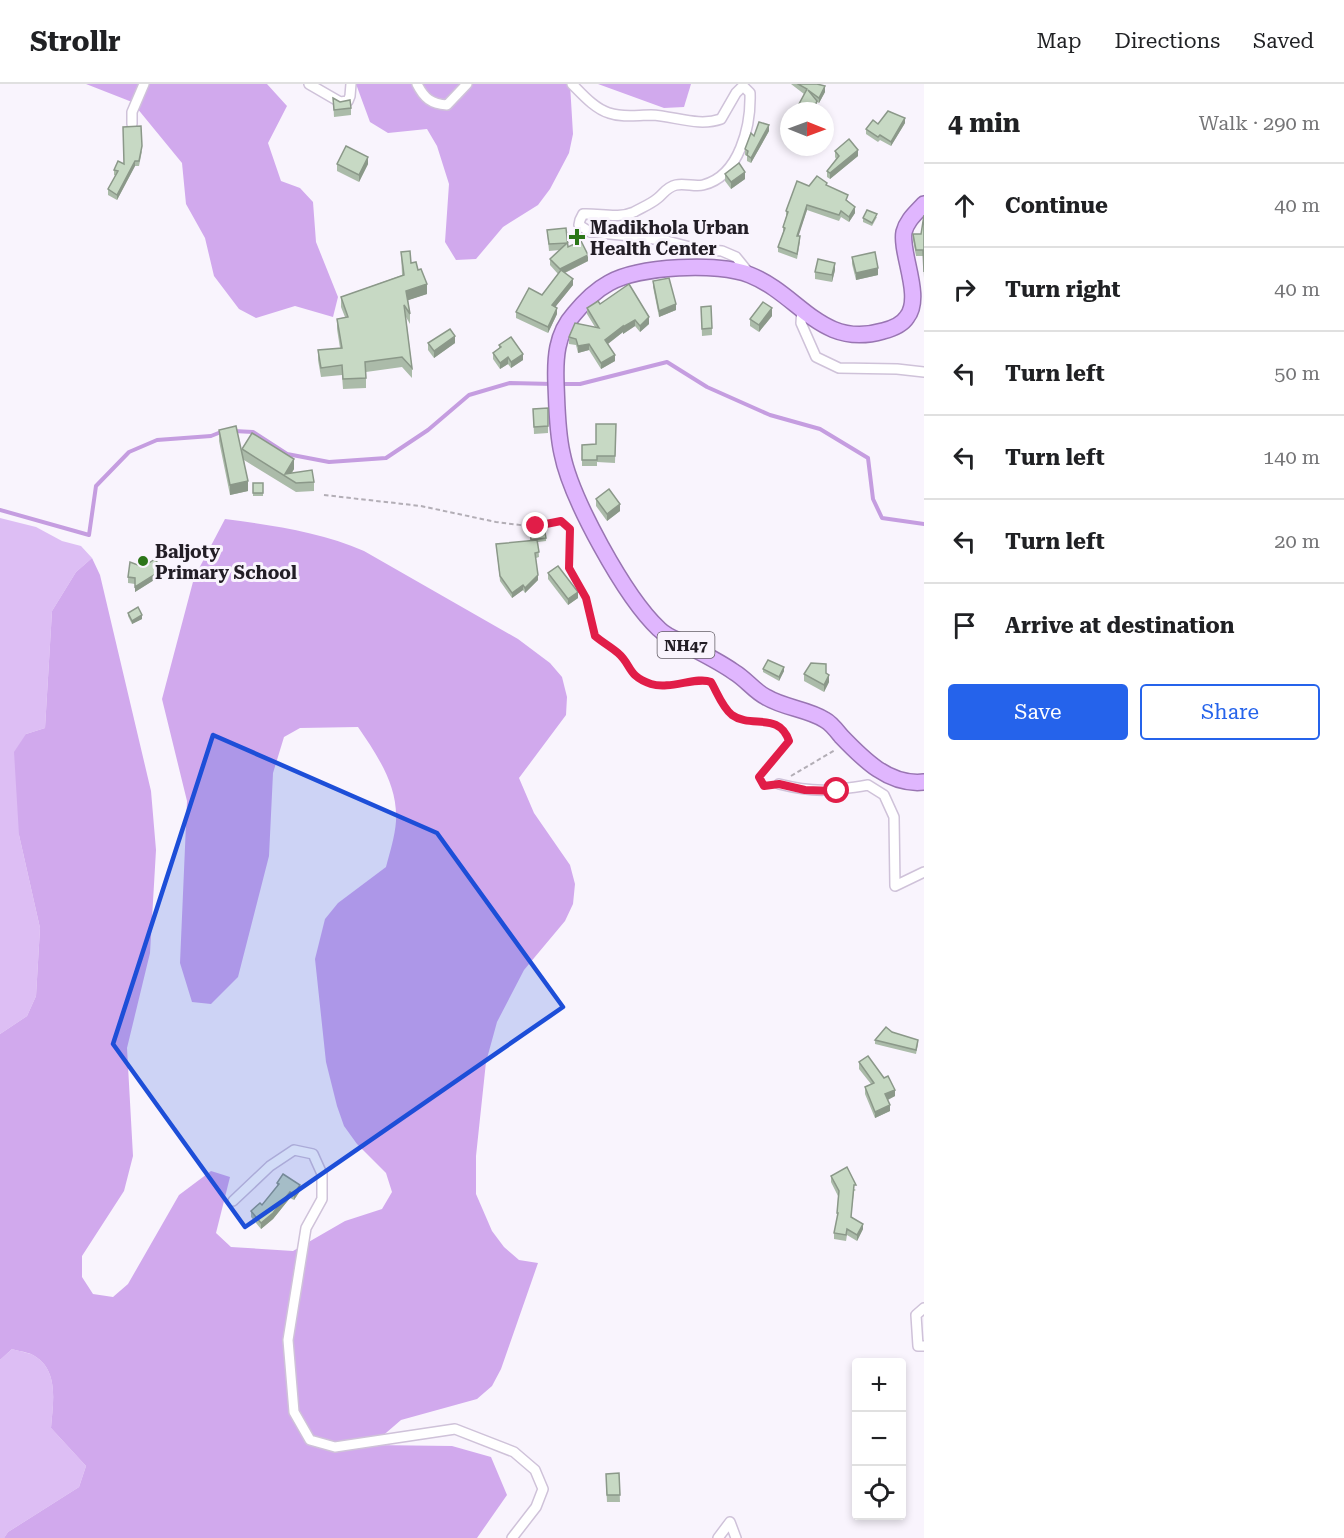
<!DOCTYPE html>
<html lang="en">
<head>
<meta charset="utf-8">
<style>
	body { margin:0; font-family:"Roboto Serif",serif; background:#f2f2f2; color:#202124 }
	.controls { position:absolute; right:18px; bottom:18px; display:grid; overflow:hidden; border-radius:6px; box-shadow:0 3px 9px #0003 }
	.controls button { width:54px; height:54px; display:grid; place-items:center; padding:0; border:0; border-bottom:2px solid #e0e0e0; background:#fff; color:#202124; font:30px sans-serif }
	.compass { position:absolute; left:780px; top:18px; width:54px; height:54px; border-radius:50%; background:#fff; box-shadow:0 3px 9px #0003; rotate:91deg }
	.stop { position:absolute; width:18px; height:18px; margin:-14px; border:4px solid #e11d48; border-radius:50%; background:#fff }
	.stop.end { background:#e11d48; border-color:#fff; box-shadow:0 2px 6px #0008 }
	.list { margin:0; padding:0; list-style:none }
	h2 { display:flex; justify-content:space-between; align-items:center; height:78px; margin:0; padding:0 24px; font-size:26px }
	h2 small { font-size:20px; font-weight:400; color:#757577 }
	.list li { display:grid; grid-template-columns:39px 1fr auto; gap:18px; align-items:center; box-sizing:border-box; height:84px; padding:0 24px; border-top:2px solid #e0e0e0 }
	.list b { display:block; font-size:22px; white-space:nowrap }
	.list em { font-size:20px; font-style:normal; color:#757577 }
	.actions { display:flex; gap:12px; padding:18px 24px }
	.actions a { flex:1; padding:14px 0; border:2px solid #2563eb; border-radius:6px; text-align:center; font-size:21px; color:#2563eb }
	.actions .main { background:#2563eb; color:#fff }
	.icon { flex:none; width:33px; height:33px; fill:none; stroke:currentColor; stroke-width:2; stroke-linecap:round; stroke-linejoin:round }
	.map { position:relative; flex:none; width:924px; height:1454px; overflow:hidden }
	header { display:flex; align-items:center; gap:36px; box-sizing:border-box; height:84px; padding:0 30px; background:#fff; border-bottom:2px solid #e0e0e0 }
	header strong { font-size:28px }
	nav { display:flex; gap:33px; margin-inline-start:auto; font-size:21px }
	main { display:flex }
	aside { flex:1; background:#fff }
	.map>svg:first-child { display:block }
	.green { fill:#ddbef4 }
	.forest { fill:#d1a9ed }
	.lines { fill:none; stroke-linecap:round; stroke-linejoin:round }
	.stream { stroke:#c59de0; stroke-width:4 }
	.minor-casing { stroke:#cfc2d9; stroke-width:12 }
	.trunk-casing { stroke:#9975b2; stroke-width:18 }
	.path { stroke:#b3aeb6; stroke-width:2; stroke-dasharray:4.5 3; stroke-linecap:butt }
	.minor { stroke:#fff; stroke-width:9 }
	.trunk { stroke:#e0b6fe; stroke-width:15 }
	.wall { fill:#abbba9 }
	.shaded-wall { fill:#8b9889 }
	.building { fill:#c7d9c4; stroke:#8b9889; stroke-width:1.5 }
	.route { stroke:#e11d48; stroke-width:8 }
	.marked { fill:#1d4ed8; fill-opacity:0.2; stroke:#1d4ed8; stroke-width:4.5; stroke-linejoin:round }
	.poi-dot { fill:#2c7519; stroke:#f9f4fd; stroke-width:2 }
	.labels { text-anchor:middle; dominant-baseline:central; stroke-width:6; stroke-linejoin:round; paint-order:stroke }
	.shield { fill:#f9f4fd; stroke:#635e66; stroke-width:1.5 }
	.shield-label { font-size:16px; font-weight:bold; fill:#231e26 }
	.poi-label { font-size:18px; font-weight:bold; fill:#231e26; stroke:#f9f4fd; text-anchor:start }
</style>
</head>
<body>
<header>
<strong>Strollr</strong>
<nav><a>Map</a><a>Directions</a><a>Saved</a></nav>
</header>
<main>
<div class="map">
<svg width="924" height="1454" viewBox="0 0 924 1454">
	<rect width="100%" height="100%" fill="#f9f4fd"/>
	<g class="green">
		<path d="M0 434 36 443 62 457 81 462 92 474 76 488 52 527 45 644 26 650 19 751 40 844 36 912 27 932 0 950Z"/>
		<path d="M12 1265C18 1267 25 1268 31 1270 60 1284 53 1318 51 1344L86 1382 79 1403 8 1448 4 1454H0V1276Z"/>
	</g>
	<g class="forest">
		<path d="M86 0H267L287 22 268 59 281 97 300 104 313 118 316 158 338 213 333 233 295 222 256 234 239 225 214 192 205 154 186 120 182 79 132 18Z"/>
		<path d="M356 0H570L573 50 569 69 550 105 538 121 503 143 476 175 456 176 445 158 449 100 437 62 427 45 388 49 370 38Z"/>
		<path d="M598 0H691L684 23 664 24Z"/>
		<path d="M225 435C271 441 321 448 364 467L518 555 550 579 562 593 567 613 566 631 519 694 534 729 570 781 575 800 573 820 565 837 524 886 497 938 486 978 476 1072V1110L492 1147 504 1163 519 1176 538 1179 501 1285 492 1302 477 1315 401 1336 372 1361 452 1362 491 1373 507 1411 477 1454H4L8 1448 79 1403 86 1382 51 1344C53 1318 60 1284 31 1270 26 1268 18 1267 12 1265L0 1276V950L27 932 36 912 40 844 19 751 14 668 26 650 45 644 52 527 76 488 92 474 100 491 151 707 156 766 150 869 127 964 133 1072 124 1107 82 1172V1193L93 1210 113 1213 128 1200 179 1111 211 1087 230 1093 216 1149 231 1163 293 1167 345 1137 382 1125 392 1108 386 1089 357 1060 344 1042 337 1022 326 978 315 875 325 835 338 819 386 783C390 768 395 752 396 737 398 701 377 671 358 643L300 644 284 653 273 689 269 772 238 893 211 920 192 918 180 879 187 717 162 615 194 494Z"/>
	</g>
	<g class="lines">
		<g class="stream">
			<path d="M560 300H580L667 278 707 303 770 331 820 345 868 374 873 415 882 434 924 440"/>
			<path d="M234 347 253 348 287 370 329 378 386 374 428 346 469 311 510 299 553 300"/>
			<path d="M0 426 89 451 96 402 129 368 157 356 211 352 221 348"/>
		</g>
		<g class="minor-casing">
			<g id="minor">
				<path d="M309 0 340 18 348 17 350 12 351 0"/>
				<path d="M417 0C424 14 431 20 447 21L467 0"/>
				<path d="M572 0C582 10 595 25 609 29 623 34 637 31 651 31 675 32 698 43 721 35L736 9 743 2 750 9C751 41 740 92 703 101 695 103 685 99 676 101 667 103 664 109 658 114 651 120 641 124 634 128 618 135 600 129 583 130L580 136 579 141 590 148 641 153 667 157 698 165 722 167 736 173 749 189"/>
				<path d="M132 40V28L144 0"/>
				<path d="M802 224 801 239 816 273 839 284 897 285 924 288"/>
				<path d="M779 700C814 709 833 707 868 701L884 711 894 733 895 802 924 788"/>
				<path d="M233 1117 270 1082 294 1066 313 1070 322 1090V1115L306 1144 288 1256 294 1328 310 1356 335 1363 455 1345 514 1368 535 1386 543 1405 536 1423 512 1454"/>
				<path d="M924 1224 916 1231 918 1262H924"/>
				<path d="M718 1454 730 1438 736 1454"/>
			</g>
		</g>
		<g class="trunk-casing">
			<path id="trunk" d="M924 120C916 129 907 136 904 148 900 169 923 213 907 233 902 241 891 245 883 247 821 265 800 211 750 191 718 178 639 182 609 199 596 206 583 219 574 230 556 250 555 275 556 300 557 323 557 347 562 369 571 415 625 513 659 545 664 550 672 554 679 557 697 567 717 576 734 588 746 595 754 607 766 613 784 624 808 625 825 636 831 639 837 647 841 652 863 675 889 702 924 698"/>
		</g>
		<g class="path">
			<path d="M324 411 421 422 496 438 536 443 561 437 570 445 569 485 586 514 595 552C602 558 611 563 618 569 632 581 627 592 651 600 670 606 697 592 711 598 717 608 722 623 732 631 751 645 778 627 789 657L759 694 764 702 769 701"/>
			<path d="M791 692 835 666"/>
		</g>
		<use href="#minor" class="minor"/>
		<use href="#trunk" class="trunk"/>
	</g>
	<g class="wall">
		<path d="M791 0H817L825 8 819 19 817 18V23L815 27H801L799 26V20L804 10Z"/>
		<path d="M333 14 351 24V31L334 33Z"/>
		<path d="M905 39 891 62 880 56 878 58 866 50V45L878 40Z"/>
		<path d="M769 47 751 79 747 77V72L745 71V65L754 52Z"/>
		<path d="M142 67 139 82H135L117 116 108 111V105L116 92 114 91V86Z"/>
		<path d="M835 67 858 72 830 95 827 93V87L836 75 835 73Z"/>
		<path d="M337 80H368L359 98 337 87Z"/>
		<path d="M725 90 745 95 731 105 725 97Z"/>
		<path d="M827 101 848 117V118L855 129 849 138 841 133 839 137 807 126 798 152 800 158 797 175 778 168V163L783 149V143L786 133V127L809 102Z"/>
		<path d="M924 131V194L923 172H916L913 156V150H921Z"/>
		<path d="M877 133 872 142 863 138V134Z"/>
		<path d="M566 144 568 163 588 177 565 189 573 201 555 223 557 230 548 249 516 234V228L542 211 558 190 550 181V175L560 166 549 167 547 146Z"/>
		<path d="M401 168 411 179 427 210 408 216 410 230V240L406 233 412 284V294L402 283 366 288V304L343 305 342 291 321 293 318 276V266L340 264 337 245V235L345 233 341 223V213L402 191Z"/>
		<path d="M852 173 878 191 856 196 852 180Z"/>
		<path d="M835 186 832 198 815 195V188Z"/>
		<path d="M653 197 676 226 659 233 653 203Z"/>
		<path d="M600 220 649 240 640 248 635 242 623 250V248L608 260 615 277 601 285 589 266 578 269 576 261 569 260V253L595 243 587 230V224Z"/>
		<path d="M701 223 712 244V251L702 252Z"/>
		<path d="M772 232 759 248 750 242V235Z"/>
		<path d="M428 259H455L434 274 428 266Z"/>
		<path d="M499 261 523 276 511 284 508 280 500 285 493 275V269L499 264Z"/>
		<path d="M548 324V349L534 350 533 325Z"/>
		<path d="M616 340 615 379 597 378V382H582V361L596 360Z"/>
		<path d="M219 346 242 370V365L294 385 292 389 314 398V407L296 408 244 376 248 407 230 411 219 357Z"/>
		<rect x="253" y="399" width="10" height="13"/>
		<path d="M596 415 620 427 607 437 596 422Z"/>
		<path d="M530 445 546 454V457L538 458 539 473 536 474 538 496 525 509 523 506 512 514 500 497 496 460 531 457Z"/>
		<path d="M548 489 578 514 568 521 548 495Z"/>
		<path d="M162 491 135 508V500L128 499V493Z"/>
		<path d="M128 529 142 535 132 540 128 532Z"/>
		<path d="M763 585 784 587 779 597 763 588Z"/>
		<path d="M826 589 829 598 824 608 804 597V590Z"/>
		<path d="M875 956 918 960 916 970 875 960Z"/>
		<path d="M859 978 895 1012 888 1016 890 1027 875 1034 865 1010V1003L871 1000 859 985Z"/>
		<path d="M831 1092 856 1106 854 1107 851 1133 863 1145 857 1157 847 1151 846 1157 834 1155V1149L837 1135 838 1112 831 1098Z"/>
		<path d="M277 1099 300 1107 294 1116 290 1114 273 1135 261 1145 251 1133V1127L262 1121 277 1103Z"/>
		<path d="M619 1389 620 1418H607L606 1397Z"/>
	</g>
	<g class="shaded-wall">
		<path d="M825 2V8L819 19V14Z"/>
		<path d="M817 17V23L815 27H812Z"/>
		<path d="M905 34V39L891 62V58Z"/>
		<path d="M769 41V47L751 79V74Z"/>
		<path d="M858 66V72L830 95V89Z"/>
		<path d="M368 73V80L359 98V91Z"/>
		<path d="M135 77V82L117 116V111Z"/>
		<path d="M745 88V95L731 105V98Z"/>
		<path d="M807 121V126L797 157V152Z"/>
		<path d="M855 123V129L849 138V133Z"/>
		<path d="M588 171V177L560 191V185Z"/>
		<path d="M835 179V186L832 198V191Z"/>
		<path d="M878 184V191L856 196V189Z"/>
		<path d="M573 195V201L552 227V221Z"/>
		<path d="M427 200V210L406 217V207Z"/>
		<path d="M676 220V226L659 233V227Z"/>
		<path d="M557 224V230L548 249V243Z"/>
		<path d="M772 224V232L759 248V241Z"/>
		<path d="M649 233V240L640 248V242Z"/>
		<path d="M635 236V242L623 250V243Z"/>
		<path d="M623 242V248L605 262V256Z"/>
		<path d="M455 252V259L434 274V267Z"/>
		<path d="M589 260V266L578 269V262Z"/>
		<path d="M523 270V276L511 284V278Z"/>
		<path d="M615 271V277L601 285V279Z"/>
		<path d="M508 273V280L500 285V279Z"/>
		<path d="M294 375V385L288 394 285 390Z"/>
		<path d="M248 397V407L230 411V401Z"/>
		<path d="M620 420V427L607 437V430Z"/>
		<path d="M162 486V491L135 508V503Z"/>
		<path d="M538 491V496L525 509V504Z"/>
		<path d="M523 501V506L512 514V509Z"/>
		<path d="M578 508V514L568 521V515Z"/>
		<path d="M142 531V535L132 540V537Z"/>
		<path d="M784 583V587L779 597V593Z"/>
		<path d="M829 591V598L824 608V601Z"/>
		<path d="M895 1006V1012L885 1017V1010Z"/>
		<path d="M890 1021V1027L875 1034V1028Z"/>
		<path d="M300 1101V1107L294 1116V1110Z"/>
		<path d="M290 1108V1114L273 1135 261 1145V1139Z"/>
		<path d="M863 1140V1145L857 1157V1151Z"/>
	</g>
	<g class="building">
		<path d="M798 0H817L825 2 819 14 808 6 817 17 812 27 799 20 807 5Z"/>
		<path d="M333 14 340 18 350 16 351 24 334 26Z"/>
		<path d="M888 27 905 34 891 58 880 51 878 53 866 45 873 36 878 40Z"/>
		<path d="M759 38 769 41 751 74 747 71 748 67 745 65 751 49 754 52Z"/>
		<path d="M141 42 142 62 139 77H135L117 111 108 105 118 87 114 86 118 77 124 80 123 43Z"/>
		<path d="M849 55 858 66 830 89 827 87 839 72 835 67Z"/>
		<path d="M346 62 368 73 359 91 337 80Z"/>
		<path d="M739 79 745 88 731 98 725 90Z"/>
		<path d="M817 92 827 99 826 101 848 111 846 116 855 123 849 133 841 127 839 131 807 121 797 152H800L797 170 778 163 785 144 783 143 788 128 786 127 797 97 809 102Z"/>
		<path d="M867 126 877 130 872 139 863 134Z"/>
		<path d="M924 131V188L923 166H916L913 150H921Z"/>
		<path d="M566 144 568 163 581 157 588 171 560 185 550 175 567 159 549 160 547 146Z"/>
		<path d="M410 167 411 179 416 178 418 186 421 185 427 200 406 207 410 230 404 221 412 284 402 273 365 278 366 294 343 295 342 281 321 284 318 266 342 264 337 235 348 233 341 213 404 191 401 168Z"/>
		<path d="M875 168 878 184 856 189 852 173Z"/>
		<path d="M818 175 835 179 832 191 815 188Z"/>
		<path d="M561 186 573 195 552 221 557 224 548 243 516 228 529 204 542 211Z"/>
		<path d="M669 194 676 220 659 227 653 197Z"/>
		<path d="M629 200 649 233 640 242 635 236 623 243V242L605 256 615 271 601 279 589 260 578 262 576 255 569 253 575 239 599 244 587 224 598 217 600 220Z"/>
		<path d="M763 218 772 224 759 241 750 235Z"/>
		<path d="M711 222 712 244 702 245 701 223Z"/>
		<path d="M450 245 455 252 434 267 428 259Z"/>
		<path d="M511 253 523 270 511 278 508 273 500 279 493 269 501 263 499 261Z"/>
		<path d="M548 324V342L534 343 533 325Z"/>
		<path d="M596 340H616L615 372H597V376H582V361L596 360Z"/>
		<path d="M236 342 248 397 230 401 219 346Z"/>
		<path d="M252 349 294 375 285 390 312 386 314 398 296 399 242 365Z"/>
		<rect x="253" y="399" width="10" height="10"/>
		<path d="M609 405 620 420 607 430 596 415Z"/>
		<path d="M544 443 546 454 531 456 530 445Z"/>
		<path d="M537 456 539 468 535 469 538 491 525 504 523 501 512 509 500 492 496 460Z"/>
		<path d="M155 475 162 486 135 503V494L128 493 130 478 143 483Z"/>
		<path d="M558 482 578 508 568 515 548 489Z"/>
		<path d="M138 523 142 531 132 537 128 529Z"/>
		<path d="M768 576 784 583 779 593 763 585Z"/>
		<path d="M811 579 826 580V589L829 591 824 601 804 590Z"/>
		<path d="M886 943 892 948 918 956 916 966 875 956Z"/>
		<path d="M868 972 884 994 888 992 895 1006 885 1010 890 1021 875 1028 865 1003 874 999 859 978Z"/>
		<path d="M847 1083 856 1101H854L851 1133 863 1140 857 1151 847 1145 846 1151 834 1149 838 1129H837L839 1107 831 1092Z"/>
		<path d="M283 1090 300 1101 294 1110 290 1108 273 1129 261 1139 251 1127 260 1119 262 1121 279 1100 277 1099Z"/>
		<path d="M619 1389 620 1411H607L606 1390Z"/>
	</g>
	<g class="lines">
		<path class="route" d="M536 442 561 437 570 445 569 484 586 514 595 552C602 558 611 563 618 569 632 581 627 592 651 600 670 606 697 592 711 598 717 608 722 623 732 631 751 645 779 627 789 657L759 693 764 702 779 700 805 706 837 707"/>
	</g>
	<path class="marked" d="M213 651 437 749 563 923 245 1143 113 960Z"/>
	<g class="poi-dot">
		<path d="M574 144h6v6h6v6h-6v6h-6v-6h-6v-6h6z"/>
		<circle cx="143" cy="477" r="6"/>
	</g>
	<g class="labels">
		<rect class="shield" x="657.5" y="548" width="57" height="26" rx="4.5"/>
		<g class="shield-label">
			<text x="686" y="561">NH47</text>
		</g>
		<g class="poi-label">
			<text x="590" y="143">Madikhola Urban<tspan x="590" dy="21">Health Center</tspan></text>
			<text x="155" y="467">Baljoty<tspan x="155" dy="21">Primary School</tspan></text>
		</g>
	</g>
</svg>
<div class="controls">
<button>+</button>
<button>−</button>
<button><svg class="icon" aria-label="locate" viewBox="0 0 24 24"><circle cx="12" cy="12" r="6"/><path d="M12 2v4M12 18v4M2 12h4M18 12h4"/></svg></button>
</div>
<svg class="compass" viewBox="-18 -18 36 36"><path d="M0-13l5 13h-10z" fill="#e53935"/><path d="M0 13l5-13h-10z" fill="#757577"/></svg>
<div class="stop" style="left:837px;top:707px"></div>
<div class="stop end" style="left:536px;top:442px"></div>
</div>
<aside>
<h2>4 min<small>Walk · 290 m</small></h2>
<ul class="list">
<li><svg class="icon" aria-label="ahead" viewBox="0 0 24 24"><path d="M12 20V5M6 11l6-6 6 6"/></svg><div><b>Continue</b></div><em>40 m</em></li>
<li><svg class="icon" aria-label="right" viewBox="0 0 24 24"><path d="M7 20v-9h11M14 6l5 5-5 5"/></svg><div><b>Turn right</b></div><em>40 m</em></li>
<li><svg class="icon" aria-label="left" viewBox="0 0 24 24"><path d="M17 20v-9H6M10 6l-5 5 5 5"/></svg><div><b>Turn left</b></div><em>50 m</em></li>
<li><svg class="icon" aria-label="left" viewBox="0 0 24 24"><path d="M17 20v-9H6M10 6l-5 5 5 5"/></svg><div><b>Turn left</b></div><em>140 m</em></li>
<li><svg class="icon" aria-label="left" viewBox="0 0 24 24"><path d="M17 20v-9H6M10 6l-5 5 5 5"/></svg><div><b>Turn left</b></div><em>20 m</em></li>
<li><svg class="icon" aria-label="arrive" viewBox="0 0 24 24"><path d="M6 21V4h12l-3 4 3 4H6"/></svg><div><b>Arrive at destination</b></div></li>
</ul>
<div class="actions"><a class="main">Save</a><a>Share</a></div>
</aside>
</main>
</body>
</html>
